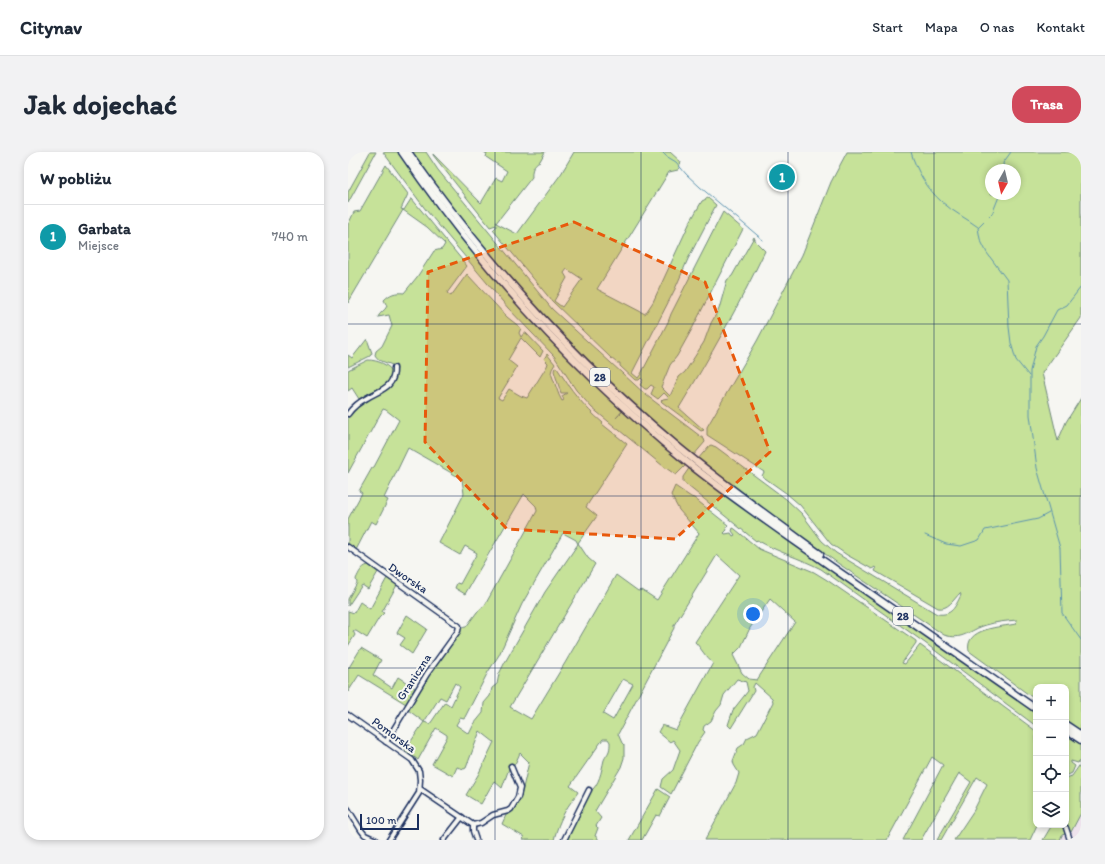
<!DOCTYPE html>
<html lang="pl">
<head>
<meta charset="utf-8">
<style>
	body { margin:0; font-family:Itim,sans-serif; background:#f2f2f3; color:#1f2937 }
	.controls { position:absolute; right:12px; bottom:12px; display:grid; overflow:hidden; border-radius:8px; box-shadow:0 2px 6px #0003 }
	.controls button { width:36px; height:36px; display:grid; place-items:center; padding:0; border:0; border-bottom:1px solid #e0e1e3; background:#fff; color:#1f2937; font:20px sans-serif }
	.compass { position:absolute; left:637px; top:12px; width:36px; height:36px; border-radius:50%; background:#fff; box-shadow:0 2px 6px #0003; rotate:188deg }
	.scale { position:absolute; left:12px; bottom:10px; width:59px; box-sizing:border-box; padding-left:4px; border:2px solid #1b2f5e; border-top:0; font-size:11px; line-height:14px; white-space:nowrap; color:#1b2f5e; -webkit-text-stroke:3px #f6f6f2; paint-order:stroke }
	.you { position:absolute; left:405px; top:462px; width:14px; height:14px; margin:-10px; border:3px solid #fff; border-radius:50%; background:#1a73e8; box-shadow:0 0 0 6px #1a73e833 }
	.badge { display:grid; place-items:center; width:26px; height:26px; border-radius:50%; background:#d1495b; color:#fff; font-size:13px; font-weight:700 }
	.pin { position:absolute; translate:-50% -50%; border:2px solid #fff; box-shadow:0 1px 4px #0006 }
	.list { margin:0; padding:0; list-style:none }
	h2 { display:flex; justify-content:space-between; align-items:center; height:52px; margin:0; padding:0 16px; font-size:17px }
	h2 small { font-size:13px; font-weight:400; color:#747a83 }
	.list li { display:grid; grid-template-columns:26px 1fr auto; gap:12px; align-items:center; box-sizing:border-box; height:64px; padding:0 16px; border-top:1px solid #e0e1e3 }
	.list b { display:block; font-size:15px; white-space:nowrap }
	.list p { margin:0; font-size:13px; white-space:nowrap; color:#747a83 }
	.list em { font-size:13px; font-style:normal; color:#747a83 }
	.icon { flex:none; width:22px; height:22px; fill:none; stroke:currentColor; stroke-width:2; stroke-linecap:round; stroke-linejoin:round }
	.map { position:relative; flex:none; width:733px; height:688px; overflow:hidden; border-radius:16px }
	header { display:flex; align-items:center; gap:24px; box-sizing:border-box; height:56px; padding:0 20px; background:#fff; border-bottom:1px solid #e0e1e3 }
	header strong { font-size:19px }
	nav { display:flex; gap:22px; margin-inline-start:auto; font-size:14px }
	.intro { display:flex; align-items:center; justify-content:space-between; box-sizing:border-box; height:96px; padding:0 24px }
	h1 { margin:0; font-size:28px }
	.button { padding:10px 18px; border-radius:16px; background:#d1495b; color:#fff; font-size:14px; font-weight:700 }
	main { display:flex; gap:24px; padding:0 24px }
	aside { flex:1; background:#fff; border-radius:16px; box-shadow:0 2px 6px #0003 }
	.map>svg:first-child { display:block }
	.built { fill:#eee3ed }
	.green { fill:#c6e299; stroke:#70887c; fill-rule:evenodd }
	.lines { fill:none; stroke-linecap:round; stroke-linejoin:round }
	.stream { stroke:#5b92af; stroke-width:1 }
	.street-casing { stroke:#1b2f5e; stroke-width:7 }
	.primary-casing { stroke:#1b2f5e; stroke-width:9 }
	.street { stroke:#f6f6f2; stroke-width:4 }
	.primary { stroke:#f6f6f2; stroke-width:6 }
	.rail-casing { stroke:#1b2f5e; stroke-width:2.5 }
	.rail { stroke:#f6f6f2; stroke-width:1; stroke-dasharray:3; stroke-linecap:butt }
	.marked { fill:#e8590c; fill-opacity:0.2; stroke:#e8590c; stroke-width:3; stroke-dasharray:8 5; stroke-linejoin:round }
	.grid { fill:none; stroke:#1b2f5e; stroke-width:1; stroke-opacity:0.55 }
	.labels { text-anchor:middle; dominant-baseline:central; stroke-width:4; stroke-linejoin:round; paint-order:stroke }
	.shield { fill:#f6f6f2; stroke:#5d6b8a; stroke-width:1 }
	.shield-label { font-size:11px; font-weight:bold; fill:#1b2f5e }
	.street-label { font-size:12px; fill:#1b2f5e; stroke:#f6f6f2 }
</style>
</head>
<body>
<header>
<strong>Citynav</strong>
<nav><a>Start</a><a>Mapa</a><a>O nas</a><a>Kontakt</a></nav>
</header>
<div class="intro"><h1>Jak dojechać</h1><a class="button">Trasa</a></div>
<main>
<aside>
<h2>W pobliżu<small></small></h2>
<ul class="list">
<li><span class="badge" style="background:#0f9aa8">1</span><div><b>Garbata</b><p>Miejsce</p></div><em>740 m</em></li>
</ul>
</aside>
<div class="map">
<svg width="733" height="688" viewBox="0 0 733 688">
	<rect width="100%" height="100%" fill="#f6f6f2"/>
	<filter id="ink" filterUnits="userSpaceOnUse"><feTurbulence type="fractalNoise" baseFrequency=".025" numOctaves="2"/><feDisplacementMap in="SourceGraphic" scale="8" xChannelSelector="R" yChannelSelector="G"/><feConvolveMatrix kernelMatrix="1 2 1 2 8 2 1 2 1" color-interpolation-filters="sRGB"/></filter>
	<g filter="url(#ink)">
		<path class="built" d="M733 661V688H712L714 683 723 680Z"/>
		<g class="green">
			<path d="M22 0H28L0 51V40Z"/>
			<path d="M35 0H51L104 73 275 258 268 266 276 258 339 312 328 323 315 314 244 256 228 238 206 204 160 156 78 58Z"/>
			<path d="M63 0H78L90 18 204 157 298 243 356 287 357 290 345 304C290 256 236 208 186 154 142 105 102 53 63 0Z"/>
			<path d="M136 0H197L192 9C186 11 183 19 184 25L148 71 169 82 213 22 226 0H322L333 10 330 18 321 20 249 137 297 162 305 150 342 70 354 49 360 46 368 53 340 107 327 137 284 221 290 226 293 222 320 170 323 162 375 60 395 77 344 177 329 204 322 213 313 235 322 244 331 225 337 220 356 190 363 171 371 157 379 128 384 124 406 85 408 90 417 99C391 153 362 205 331 256L356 278 353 279 314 250 313 249 315 247 321 246 316 241 310 247 303 242 306 235 303 233 299 237H297L292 233 295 228 293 226 291 228H287L272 214V211H269L263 206 204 149 145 78 148 75V73L142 75 85 3V2L133 51 148 26 154 29 159 19 138 5 139 2ZM219 117 234 127 214 155 206 149 219 126 216 121Z"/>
			<path d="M499 0H733V166L694 221 710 289 718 270 733 246V580L718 569V535H688V548L621 499C616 476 653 475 668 472L669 468C658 469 648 470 638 473 621 478 615 489 596 483L491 412 379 331 350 307 361 294 363 293 368 295 438 347 454 362 474 389 488 401 589 462C604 464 607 455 613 443L612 441C606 447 600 458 590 456L527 419 528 417 527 415 524 417 499 403 483 392 452 353 438 341 414 324 416 320 359 283V275L409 189 454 103 483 30ZM643 18H667V42H643Z"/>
			<path d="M38 13 60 42 53 57 56 58 63 47H64L119 114 99 141 103 144 119 122 159 165 173 176 171 181 173 185 176 181H178L195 199 192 205 173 186 160 208 169 215 150 246 154 248 161 237 173 244 179 246 199 214 200 211 196 207 199 202 207 212 204 217 203 221 211 243 214 249 216 248 214 244 219 241H213L206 219 207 215 209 216C223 238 235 254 255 271L254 272 279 292 238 355 249 364 230 391 240 406 247 412 162 555 183 567 217 511 268 423 290 439 294 438 309 448 351 381 331 358 323 343 327 334 343 345 346 346 380 373 378 375 379 378 376 381 377 382 383 381 385 384 387 383 384 379 385 376 387 377 411 397 466 420 479 428 568 489V491L554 511 557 512 572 493 688 579 689 673 682 688H606L626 658 639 632 629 625 593 688H589L623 630 611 621 573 688H555L595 613 584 605 539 688H357L388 631 391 621 386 613 385 609 390 596 396 592 399 586 409 581 425 550 424 546 407 531 405 535 406 539 383 576 380 573 385 558 400 539 398 530 389 527 376 543 373 553 368 559 363 569 356 574 355 578 357 580 350 590 323 642 313 635 315 627 325 618 332 598 325 588 322 590 310 580 314 573 328 578 365 511C358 506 353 496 347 490L391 423 369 403 326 473V476L270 582 274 591 276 593V606L273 615 247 659 253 666 248 674 250 676 247 684 250 686V688H217L241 641C252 632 253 620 256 608 257 605 260 602 261 599 262 596 262 593 262 590L260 587H255L222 634 230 640C228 644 225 646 223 650 215 661 209 675 206 688H175L176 685 154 672 158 663 163 660 173 638 175 636 181 610 172 601 167 612 163 611 154 636 146 629 133 652 118 643 130 623 146 590 132 579 118 616 116 617 109 615 105 624 84 612 99 585V583L88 576 70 608 57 598 76 570 60 558 84 516 112 476 118 475 129 460 137 453 189 359 188 354 176 342 117 442 107 436 109 431 112 432 129 401 117 394 112 403 91 391 116 342 114 327 60 296 36 346 40 348 28 372 23 369 8 398 0 392V367L14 341 11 339 24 316 26 315 51 268 38 258 35 257 0 321V265L12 250 43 232 48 222 49 216C42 210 31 211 27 203L28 199 34 194 44 174 41 163 30 165C32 160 37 159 39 154L36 148C42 142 47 140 56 141L69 125 86 99 94 97 97 92 79 75 55 58 0 151V73L6 60 12 59ZM215 381 228 388 230 392 197 440 156 512 151 522 149 532 144 536 142 544 136 551 135 561 126 572 121 582 108 573 112 566 116 567 140 520 151 503 174 452ZM422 447 447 470 409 528 401 527 394 521 385 503 393 495 402 476ZM275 527 285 532 265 568 255 562ZM107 531 112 535 103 554 97 550 82 572 76 570 92 545 98 548Z"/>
			<path d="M19 187 24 201 22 204 0 215V203L4 206Z"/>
			<path d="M20 208C29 208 42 213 45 221 37 238 25 237 11 247L4 236 0 239V218Z"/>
			<path d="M342 315 401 361 497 426 496 429 497 427 688 560V574L577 491 473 417C452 406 429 400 409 388L408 389 335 330V325Z"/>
			<path d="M20 413 30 420 20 437 14 433 0 454V447L9 431 8 427C11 421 13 415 20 413Z"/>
			<path d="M39 426 49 433 34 460 36 461 31 466 19 486 8 479H5L7 483 0 494V459L6 461 12 450 22 457Z"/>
			<path d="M59 463 79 477 64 502 52 493 57 486 49 481Z"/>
			<path d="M13 496 33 508 25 523 44 536 50 525 67 536 58 552 11 523 0 540V517Z"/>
			<path d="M718 581 733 591V610L731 609 730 611 723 609V611L727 614 724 621 718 624Z"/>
			<path d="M733 611V661L723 680 721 681 718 660V626L724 624Z"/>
			<path d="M310 637 322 645 312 664 308 663 294 688H281Z"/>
			<path d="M704 673H716L717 682 714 683 712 688H695Z"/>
		</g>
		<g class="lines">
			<g class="stream">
				<path d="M314 0 318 4 328 10 338 22 352 35 415 88"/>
				<path d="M563 0C568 18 580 38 594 50 605 60 618 66 630 75"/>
				<path d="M656 18 655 11 663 0"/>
				<path d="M652 42 644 62 630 76 632 87 639 101 659 128 661 175 663 191 668 208 681 224"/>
				<path d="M733 135 719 153 709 158 695 184 688 194 682 219V263L689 316 712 396 714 461 733 488"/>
				<path d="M577 383 598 392 613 394 631 388 637 378 690 367 701 361"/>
			</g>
			<g class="street-casing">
				<g id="street">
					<path d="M0 262C5 255 11 250 19 246 32 238 47 236 46 216"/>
					<path d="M0 395 111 474 110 479 79 522 38 590"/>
					<path d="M0 563 64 608 71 619 72 628 71 641 41 688"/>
					<path d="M72 637 125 673"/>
					<path d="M0 657 13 678 17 683 28 688"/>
					<path d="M125 673 133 671 145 663 160 659 163 657 170 645 172 636 163 614"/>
					<path d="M125 673V679L128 688"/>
					<path d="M718 676 722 688"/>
					<path d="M96 688 114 665"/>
					<path d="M216 688 241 638"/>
				</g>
			</g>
			<g class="primary-casing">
				<g id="primary">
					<path d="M54 0C133 116 230 221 339 310 385 347 433 379 481 413 550 461 619 509 688 557"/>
					<path d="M60 0C137 109 227 209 329 294 375 332 424 367 472 402"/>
					<path d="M718 573 733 583"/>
					<path d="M718 578 733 588"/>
				</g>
			</g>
			<use href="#street" class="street"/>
			<use href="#primary" class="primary"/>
			<g class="rail-casing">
				<path id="rail" d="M0 684 5 688"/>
			</g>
			<use href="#rail" class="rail"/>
		</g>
	</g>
	<path class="marked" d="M226 70 357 130 422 300 327 387 159 377 77 290 80 120Z"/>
	<path class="grid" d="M147 0V688M293 0V688M440 0V688M586 0V688M0 172H733M0 344H733M0 516H733"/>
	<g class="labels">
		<g class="shield">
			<rect x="242" y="216" width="20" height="18" rx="3"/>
			<rect x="545" y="455" width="20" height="18" rx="3"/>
		</g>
		<g class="shield-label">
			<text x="252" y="225">28</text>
			<text x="555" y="464">28</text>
		</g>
		<g class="street-label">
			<text transform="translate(60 426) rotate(34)">Dworska</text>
			<text transform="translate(66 525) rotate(-57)">Graniczna</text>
			<text transform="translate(46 583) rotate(36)">Pomorska</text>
		</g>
	</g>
</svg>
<div class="controls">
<button>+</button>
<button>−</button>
<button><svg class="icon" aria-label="locate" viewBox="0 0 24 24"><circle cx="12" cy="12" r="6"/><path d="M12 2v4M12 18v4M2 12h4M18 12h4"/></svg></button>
<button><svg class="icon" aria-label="layers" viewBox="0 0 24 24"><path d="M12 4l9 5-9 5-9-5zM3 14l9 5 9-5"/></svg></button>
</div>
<svg class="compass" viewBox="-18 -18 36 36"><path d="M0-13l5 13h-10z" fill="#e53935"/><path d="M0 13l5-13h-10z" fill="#747a83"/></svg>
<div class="scale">100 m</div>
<div class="you"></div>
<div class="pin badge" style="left:434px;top:25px;background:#0f9aa8">1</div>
</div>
</main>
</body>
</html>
